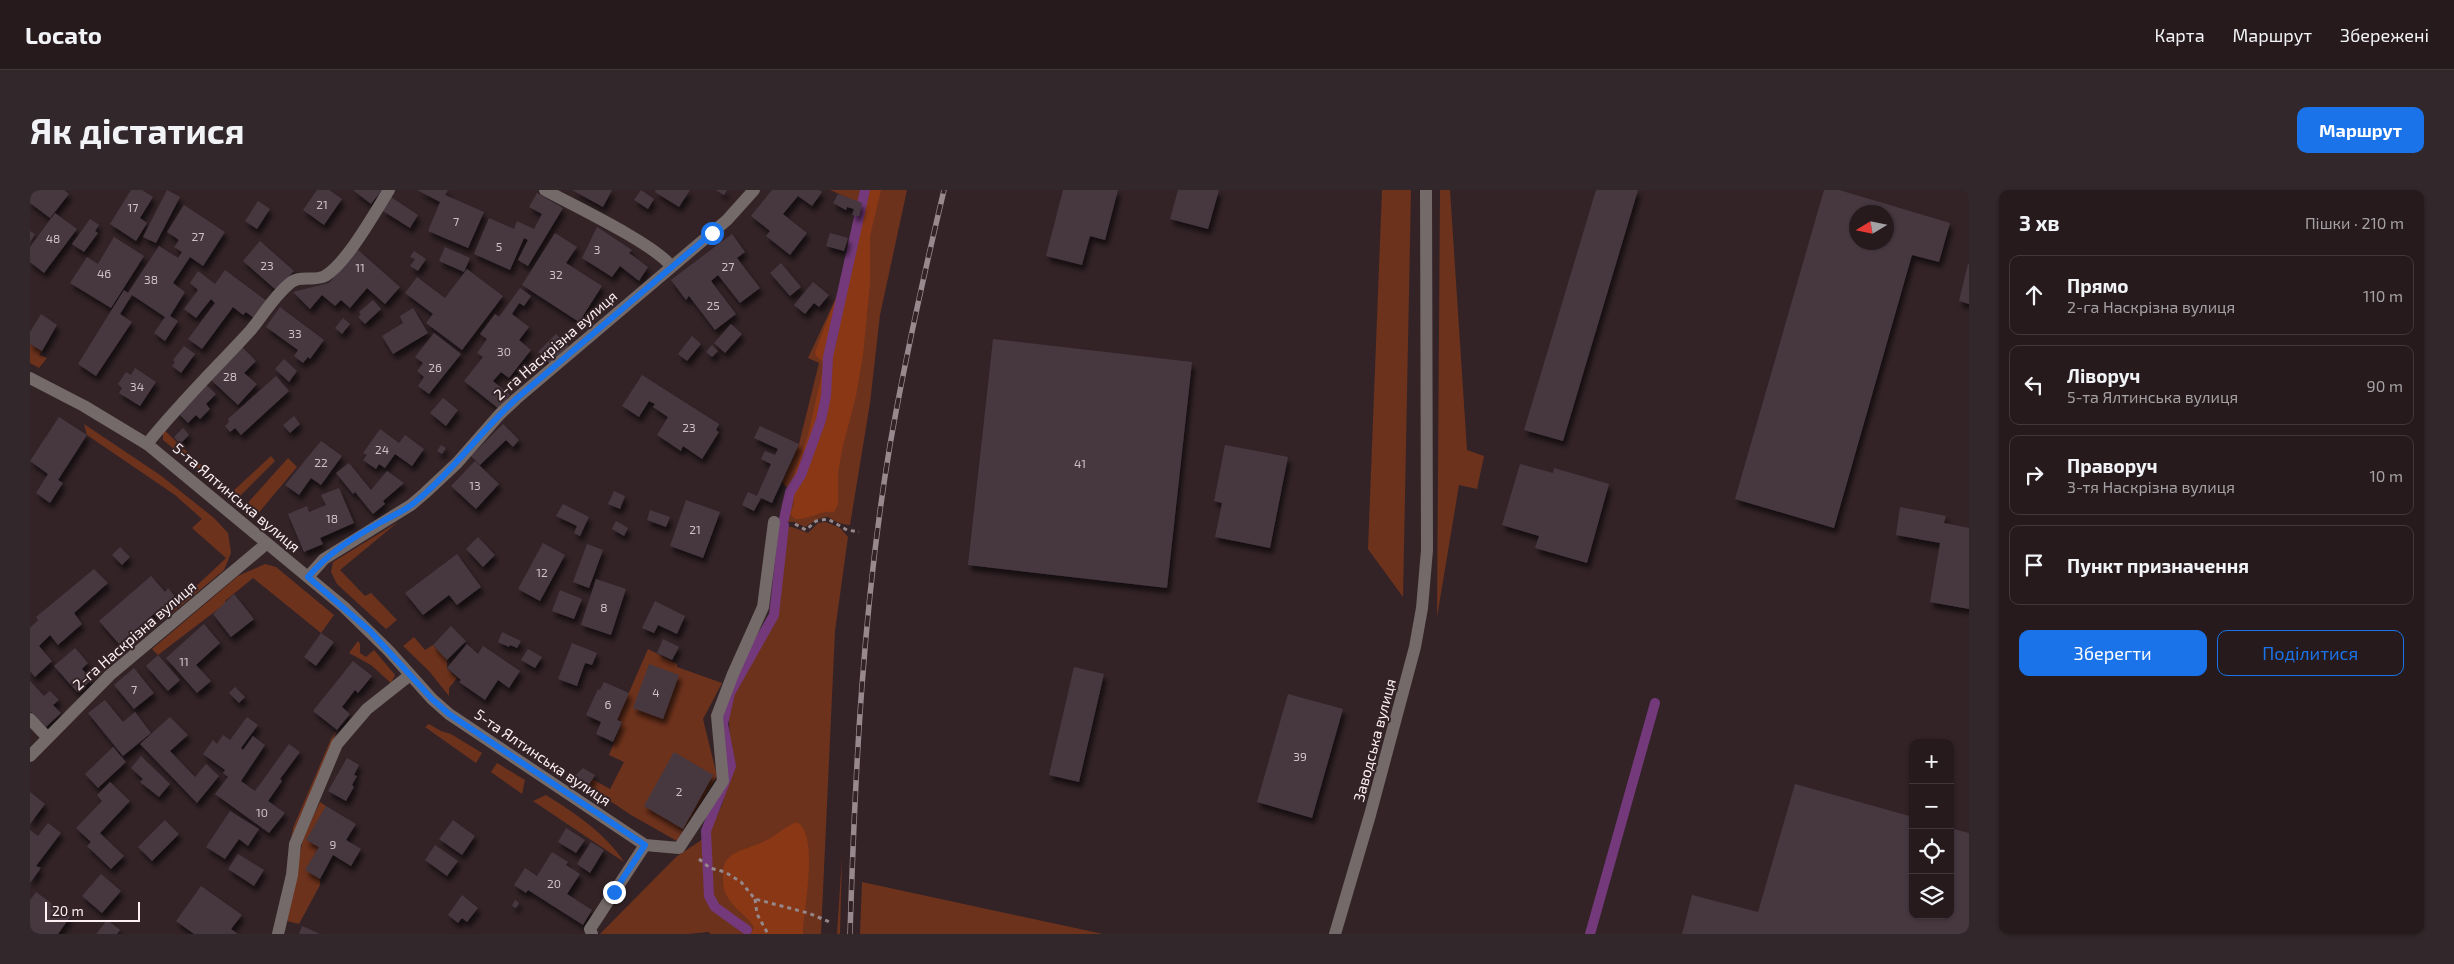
<!DOCTYPE html>
<html lang="uk">
<head>
<meta charset="utf-8">
<style>
	body { margin:0; font-family:"Exo 2",sans-serif; background:#32272a; color:#f1f3f6 }
	.controls { position:absolute; right:15px; bottom:15px; display:grid; overflow:hidden; border-radius:10px; box-shadow:0 1px 4px #0004 }
	.controls button { width:45px; height:45px; display:grid; place-items:center; padding:0; border:0; border-bottom:1px solid #42383b; background:#261a1d; color:#f1f3f6; font:25px sans-serif }
	.compass { position:absolute; left:1819px; top:15px; width:45px; height:45px; border-radius:50%; background:#261a1d; box-shadow:0 1px 4px #0004; rotate:260deg }
	.scale { position:absolute; left:15px; bottom:12px; width:95px; box-sizing:border-box; padding-left:5px; border:2px solid #fcf0f3; border-top:0; font-size:14px; line-height:18px; white-space:nowrap; color:#fcf0f3; -webkit-text-stroke:4px #332327; paint-order:stroke }
	.stop { position:absolute; width:15px; height:15px; margin:-11px; border:4px solid #1a73e8; border-radius:50%; background:#fff }
	.stop.end { background:#1a73e8; border-color:#fff; box-shadow:0 1px 5px #0008 }
	.list { margin:0; padding:0; list-style:none }
	h2 { display:flex; justify-content:space-between; align-items:center; height:65px; margin:0; padding:0 20px; font-size:21px }
	h2 small { font-size:16px; font-weight:400; color:#a4a1a4 }
	.list li { display:grid; grid-template-columns:32px 1fr auto; gap:15px; align-items:center; box-sizing:border-box; height:80px; margin:0 10px 10px; padding:0 10px; border:1px solid #42383b; border-radius:10px }
	.list b { display:block; font-size:19px; white-space:nowrap }
	.list p { margin:0; font-size:16px; white-space:nowrap; color:#a4a1a4 }
	.list em { font-size:16px; font-style:normal; color:#a4a1a4 }
	.actions { display:flex; gap:10px; padding:15px 20px }
	.actions a { flex:1; padding:11px 0; border:1px solid #1a73e8; border-radius:10px; text-align:center; font-size:18px; color:#1a73e8 }
	.actions .main { background:#1a73e8; color:#fff }
	.icon { flex:none; width:28px; height:28px; fill:none; stroke:currentColor; stroke-width:2; stroke-linecap:round; stroke-linejoin:round }
	.map { position:relative; flex:none; width:1939px; height:744px; overflow:hidden; border-radius:10px }
	header { display:flex; align-items:center; gap:30px; box-sizing:border-box; height:70px; padding:0 25px; background:#261a1d; border-bottom:1px solid #42383b }
	header strong { font-size:24px }
	nav { display:flex; gap:28px; margin-inline-start:auto; font-size:18px }
	.intro { display:flex; align-items:center; justify-content:space-between; box-sizing:border-box; height:120px; padding:0 30px }
	h1 { margin:0; font-size:35px }
	.button { padding:12px 22px; border-radius:10px; background:#1a73e8; color:#fff; font-size:18px; font-weight:700 }
	main { display:flex; gap:30px; padding:0 30px }
	aside { flex:1; background:#261a1d; border-radius:10px; box-shadow:0 1px 4px #0004 }
	.map>svg:first-child { display:block }
	.green { fill:#6d321c }
	.forest { fill:#893715 }
	.lines { fill:none; stroke-linecap:round; stroke-linejoin:round }
	.stream { stroke:#73397a; stroke-width:10 }
	.building { fill:#473841; fill-rule:evenodd; filter:url(#shadow) }
	.path { stroke:#95878a; stroke-width:3; stroke-dasharray:4 4; stroke-linecap:butt }
	.minor { stroke:#736a69; stroke-width:12 }
	.rail-casing { stroke:#97898d; stroke-width:5.5 }
	.rail { stroke:#332327; stroke-width:4; stroke-dasharray:11; stroke-linecap:butt }
	.route { stroke:#1a73e8; stroke-width:6 }
	.labels { text-anchor:middle; dominant-baseline:central; stroke-width:4; stroke-linejoin:round; paint-order:stroke }
	.number-label { font-size:12px; fill:#cfc2c6 }
	.street-label { font-size:15px; fill:#fcf0f3; stroke:#332327 }
</style>
</head>
<body>
<header>
<strong>Locato</strong>
<nav><a>Карта</a><a>Маршрут</a><a>Збережені</a></nav>
</header>
<div class="intro"><h1>Як дістатися</h1><a class="button">Маршрут</a></div>
<main>
<div class="map">
<svg width="1939" height="744" viewBox="0 0 1939 744">
	<defs>
		<filter id="shadow"><feDropShadow dx="3" dy="5.5" stdDeviation="2.5" flood-color="#0009"/></filter>
	</defs>
	<rect width="100%" height="100%" fill="#332327"/>
	<g class="green">
		<path d="M800 0H877L850 125 840 213 820 335C794 333 806 317 775 337L765 332H753L754 321 759 300 752 292 769 254 789 173 778 168 806 108 832 14Z"/>
		<path d="M1352 0H1381L1373 407 1338 359Z"/>
		<path d="M1410 0H1420L1437 260 1454 266 1447 299 1429 295 1407 427Z"/>
		<path d="M0 154 12 161 9 165 17 168 9 178 0 173Z"/>
		<path d="M54 234 130 285 184 328 198 343 201 363 194 380 140 425 138 423 196 368 162 338 172 329 145 305 57 245Z"/>
		<path d="M133 239 201 303 241 266 245 271 207 309 133 250Z"/>
		<path d="M258 268 267 277 226 326 215 316Z"/>
		<path d="M368 332 310 380 335 406 341 403 367 430 356 439 307 394 301 382 303 372Z"/>
		<path d="M796 332 810 338 818 347 805 441 791 744H680L679 742 658 744H570L646 667 676 647 692 615 701 581 698 503 741 425 754 337H762L778 343 788 333Z"/>
		<path d="M235 374 246 377 304 425 291 443 223 388 195 411 196 413 128 465 122 459 208 386Z"/>
		<path d="M384 447 395 460 403 455 417 470V479L427 488 419 498V506L399 481 373 456Z"/>
		<path d="M328 451 330 454V463L336 467 344 460 365 485 361 493 341 475 319 463Z"/>
		<path d="M618 459 647 474V477L692 493 673 529 687 586 647 651 601 625 558 596 562 589 580 599 594 572 579 565 592 532 587 530Z"/>
		<path d="M399 534 411 541 421 544 452 563 446 573 395 537Z"/>
		<path d="M307 540 261 650 263 638 301 549Z"/>
		<path d="M467 573 495 590 492 604 461 582Z"/>
		<path d="M516 605C545 623 576 644 594 672L503 611Z"/>
		<path d="M290 612 296 616 277 650 289 657 276 680 290 689V695L269 734 257 731 273 648Z"/>
		<path d="M812 666 810 744H807Z"/>
		<path d="M832 692 1073 744H830Z"/>
	</g>
	<g class="forest">
		<path d="M839 0H851L840 46V94L833 165 826 206 812 260 808 283V314L804 322C789 320 780 330 765 329L760 324 764 314 762 291 778 245 793 179 792 171 786 166 785 162 820 72Z"/>
		<path d="M767 632C790 646 773 720 773 744H721L724 737C716 724 702 718 696 704 693 698 693 691 693 685 691 660 720 660 737 650 748 644 756 636 767 632Z"/>
	</g>
	<g class="lines">
		<g class="stream">
			<path d="M754 329 760 302 771 285 791 230 796 206 798 167 835 0"/>
			<path d="M717 740 685 717 679 706 676 641 701 576 693 534 700 503 744 425 754 335"/>
			<path d="M1560 744 1625 513"/>
		</g>
	</g>
	<g class="building">
		<path d="M0 0H34L39 4 20 28 0 13Z"/>
		<path d="M101 0H112L123 7 110 28 117 33 106 51 80 34Z"/>
		<path d="M137 0 150 7 126 53 113 47Z"/>
		<path d="M287 0H299L312 9 294 35 273 20Z"/>
		<path d="M323 0H352L341 14Z"/>
		<path d="M387 0H418L415 5 454 22 438 58 398 41 410 12Z"/>
		<path d="M542 0H582L573 17Z"/>
		<path d="M611 0 624 9 618 19 604 10Z"/>
		<path d="M626 0H660L649 17 625 2Z"/>
		<path d="M686 0H697L694 5Z"/>
		<path d="M742 0H789L792 2 782 16 768 6 753 24 777 43 760 65 736 46 740 41 721 26Z"/>
		<path d="M1033 0H1088L1075 50 1060 46 1052 75 1016 66Z"/>
		<path d="M1148 0H1189L1178 39 1140 29Z"/>
		<path d="M1566 0H1608L1533 251 1494 240Z"/>
		<path d="M1794 0H1809L1920 33 1909 72 1882 65 1804 338 1705 309ZM1826 22H1856V52H1826Z"/>
		<path d="M507 3 533 18 498 76 488 70 498 50 494 48 480 80 444 64 459 28 484 39 487 31 504 39 512 24 499 17Z"/>
		<path d="M808 4 832 13 829 26 822 25 824 19 817 17 816 20 803 13Z"/>
		<path d="M361 7 388 25 380 38 353 21Z"/>
		<path d="M228 11 240 19 227 39 215 31Z"/>
		<path d="M154 15 195 42 173 76 160 67 143 93 155 102 140 126 148 131 135 151 124 143 135 127 102 105 90 124 102 132 66 186 48 174 94 100 98 103 129 56 148 68 152 62 144 57 149 50 137 42Z"/>
		<path d="M25 23 47 39 14 83 0 72V57Z"/>
		<path d="M60 29 69 35 65 41 68 43 54 62 42 54Z"/>
		<path d="M567 37 602 60 599 63 618 77 609 91 590 76 582 87 552 68Z"/>
		<path d="M0 41 5 44 0 52Z"/>
		<path d="M525 43 547 57 536 73 572 96 549 132 492 95Z"/>
		<path d="M800 43 818 48 814 61 796 56Z"/>
		<path d="M702 44 715 62 707 68 730 98 710 113 688 85 681 91 706 124 685 140 659 106 656 110 641 90Z"/>
		<path d="M84 47 114 66 81 118 40 93 57 67 68 74Z"/>
		<path d="M230 51 264 81 246 100 213 71Z"/>
		<path d="M415 57 440 68 434 82 409 71Z"/>
		<path d="M328 60 370 97 355 114 337 98 320 118 311 110 305 116 292 105 280 119 263 102 299 93Z"/>
		<path d="M384 61 396 69 388 81 380 76 385 69 380 67Z"/>
		<path d="M751 73 771 97 760 106 740 83Z"/>
		<path d="M1938 74H1939V114L1929 111Z"/>
		<path d="M437 79 473 106 432 160 396 133 403 124 375 103 387 87 415 108Z"/>
		<path d="M195 80 238 112 225 129 216 122 213 125 203 117 172 159 158 149 185 113 181 109 166 128 154 119 168 100 160 93 168 81 185 94Z"/>
		<path d="M783 92 799 105 789 117 784 113 775 124 764 115Z"/>
		<path d="M490 98 501 106 494 116 489 113 482 124 499 137 489 150 501 160 479 188 471 182 463 191 480 205 469 219 434 191 453 167 447 163 457 149 450 144 465 124 469 127Z"/>
		<path d="M343 110 351 119 335 134 328 127 331 124 329 122Z"/>
		<path d="M250 117 294 150 280 169 278 167 273 173 264 166 268 160 236 137Z"/>
		<path d="M383 118 398 143 363 164 352 146 373 133 370 126Z"/>
		<path d="M11 124 27 135 12 161 0 154V142Z"/>
		<path d="M313 128 320 134 312 144 305 138Z"/>
		<path d="M701 134 712 144 695 163 684 153Z"/>
		<path d="M404 143 431 164 399 204 388 196 394 187 387 181 393 173 385 167Z"/>
		<path d="M526 144 539 156 520 174 508 162Z"/>
		<path d="M662 146 671 154 657 171 648 164Z"/>
		<path d="M963 149 1162 172 1137 398 938 375Z"/>
		<path d="M682 155 688 161 682 167 676 162Z"/>
		<path d="M154 156 165 164 151 183 142 176 145 172 143 170Z"/>
		<path d="M211 156 226 171 214 183 227 194 208 215 180 189Z"/>
		<path d="M254 169 267 181 259 192 245 179Z"/>
		<path d="M105 178 126 192 110 216 89 203 92 198 88 194 96 182 101 185Z"/>
		<path d="M612 185 689 234 686 240 689 242 672 269 653 256 651 261 627 245 638 227 623 217 625 214 619 211 609 227 592 216Z"/>
		<path d="M246 186 259 201 211 245 205 238 200 242 195 236 199 232 198 229Z"/>
		<path d="M174 193 186 204 176 214 180 219 170 229 166 225 158 233 146 221Z"/>
		<path d="M413 208 428 220 416 236 400 223Z"/>
		<path d="M264 226 270 234 260 243 253 235Z"/>
		<path d="M29 227 57 245 28 290 33 293 20 313 6 303 18 284 0 271Z"/>
		<path d="M473 234 489 250 483 257 476 250 450 275 441 266Z"/>
		<path d="M730 236 769 254 742 313 731 308 724 321 712 315 718 302 727 306 741 274 731 269 735 261 745 265 748 259 724 248Z"/>
		<path d="M153 238 159 245 150 254 144 247Z"/>
		<path d="M350 239 369 253 375 245 394 259 382 276 365 264 355 278 349 274 346 279 333 270 337 265 333 263Z"/>
		<path d="M291 251 312 266 291 295 281 288 269 305 255 295Z"/>
		<path d="M411 255 416 258 412 264 407 261Z"/>
		<path d="M1195 255 1258 267 1240 358 1185 347 1192 313 1184 311Z"/>
		<path d="M445 271 469 294 446 319 421 296Z"/>
		<path d="M319 273 341 300 357 281 374 293 353 311 355 314 343 324 325 302 323 304 306 283Z"/>
		<path d="M1490 274 1523 283 1524 278 1579 294 1557 373 1505 358 1509 346 1472 335Z"/>
		<path d="M309 298 324 333 290 348 293 354 274 362 258 324 277 316 279 322 296 315 291 305Z"/>
		<path d="M584 301 595 306 590 319 578 314Z"/>
		<path d="M656 310 690 322 673 368 640 356Z"/>
		<path d="M533 314 559 327 550 346 544 343 547 336 526 326Z"/>
		<path d="M1870 317 1916 326 1914 333 1939 338V419L1900 412 1910 353 1866 345Z"/>
		<path d="M620 320 640 327 636 337 617 330Z"/>
		<path d="M586 331 598 338 594 346 582 339Z"/>
		<path d="M448 347 465 365 453 377 436 359Z"/>
		<path d="M513 353 535 365 510 411 488 399Z"/>
		<path d="M557 354 573 360 559 398 543 392Z"/>
		<path d="M90 357 100 367 92 375 82 365Z"/>
		<path d="M427 364 451 397 427 415 419 405 393 425 375 403Z"/>
		<path d="M64 379 78 393 44 423 52 434 28 455 20 445 9 456 22 471 5 487 0 481V438L8 430 6 427Z"/>
		<path d="M121 386 135 402 138 398 146 408 134 418 133 416 89 454 69 431Z"/>
		<path d="M566 389 596 399 581 445 551 435Z"/>
		<path d="M530 400 552 409 544 429 522 421Z"/>
		<path d="M204 404 224 429 201 447 183 424Z"/>
		<path d="M625 411 655 426 647 444 628 435 624 443 612 438Z"/>
		<path d="M174 434 190 453 166 475 181 491 167 503 136 468Z"/>
		<path d="M421 436 436 451 417 470 403 455Z"/>
		<path d="M472 442 491 451 487 458 480 455 479 457 468 452Z"/>
		<path d="M291 443 304 452 286 476 274 467Z"/>
		<path d="M633 449 649 457 642 470 627 463Z"/>
		<path d="M542 453 567 463 562 475 555 473 547 496 528 489Z"/>
		<path d="M437 454 448 464 453 456 490 481 479 498 468 490 455 510 429 492 431 490 417 478Z"/>
		<path d="M45 458 58 473 52 479 62 490 47 502 24 476Z"/>
		<path d="M498 459 512 467 505 478 491 470Z"/>
		<path d="M128 465 150 490 138 501 116 476Z"/>
		<path d="M323 471 342 486 328 503 325 500 312 517 320 524 307 540 283 521Z"/>
		<path d="M619 474 649 485 633 529 603 518Z"/>
		<path d="M1044 477 1074 484 1049 592 1019 585Z"/>
		<path d="M104 478 124 503 104 519 84 495Z"/>
		<path d="M0 491 14 506 20 501 29 510 23 515 31 523 16 537 0 521Z"/>
		<path d="M574 492 599 503 587 530 592 532 583 552 566 544 571 532 556 525 568 499 570 500Z"/>
		<path d="M205 497 215 507 209 513 199 503Z"/>
		<path d="M1258 504 1313 519 1282 628 1227 612Z"/>
		<path d="M75 510 93 532 105 522 121 543 93 566 58 523Z"/>
		<path d="M140 527 158 545 140 561 165 587 176 574 189 586 167 613 110 554Z"/>
		<path d="M217 527 228 535 211 558 213 560 223 546 235 555 211 591 225 601 259 554 270 562 250 589 252 591 238 611 255 623 239 643 185 604 198 587 193 583 195 580 173 564 183 550 187 554 193 545 200 550Z"/>
		<path d="M83 557 96 572 68 598 55 584Z"/>
		<path d="M644 562 683 585 653 639 614 616Z"/>
		<path d="M111 566 140 594 129 607 110 592 113 589 101 578Z"/>
		<path d="M317 568 329 575 324 585 327 586 322 595 324 597 316 611 298 601Z"/>
		<path d="M553 578 565 585 558 596 544 587Z"/>
		<path d="M80 592 100 611 70 643 94 666 81 679 57 656 61 652 46 638 72 611 67 605Z"/>
		<path d="M1765 594 1883 627V725H1920V638L1939 643V744H1652L1662 705 1728 722Z"/>
		<path d="M0 602 15 614 0 634Z"/>
		<path d="M296 616 326 634 316 650 331 659 321 676 303 665 290 689 275 680 289 657 276 650Z"/>
		<path d="M200 621 229 639 218 656 209 649 195 669 176 657Z"/>
		<path d="M135 630 149 644 122 671 108 657Z"/>
		<path d="M423 630 445 646 432 665 409 649Z"/>
		<path d="M18 633 31 643 6 676 11 678 0 693V640L8 646Z"/>
		<path d="M536 638 555 650 546 663 528 652Z"/>
		<path d="M561 652 574 660 560 683 547 674Z"/>
		<path d="M405 655 428 671 417 686 395 670Z"/>
		<path d="M522 662 538 672 536 675 550 684 537 704 562 720 553 735 498 700 496 703 484 695 495 678 507 686Z"/>
		<path d="M208 664 234 680 224 696 198 679Z"/>
		<path d="M71 684 91 701 72 723 52 706Z"/>
		<path d="M171 696 212 725 201 739 208 744H164L146 731Z"/>
		<path d="M6 702 40 727 28 744H0V710Z"/>
		<path d="M432 705 448 718 437 732 432 728 428 733 418 725Z"/>
		<path d="M485 710 489 713 486 718 482 716Z"/>
		<path d="M77 730 90 740 87 744H66Z"/>
		<path d="M272 736 290 744H269Z"/>
	</g>
	<g class="lines">
		<g class="path">
			<path d="M765 334 776 340 786 331 798 329 817 340 829 342"/>
			<path d="M669 669 680 678 695 682 711 692 725 709 778 723 800 732"/>
			<path d="M725 709 727 724 738 744"/>
		</g>
		<g class="minor">
			<path d="M515 0C544 16 623 53 641 76"/>
			<path d="M0 188 54 216 117 254 314 417 359 461 402 509 419 524 615 655 649 658 693 591 687 526 703 484 733 417 744 332"/>
			<path d="M117 254C149 214 185 179 220 141 233 126 243 107 259 94 269 84 283 92 295 86 317 73 345 22 359 0"/>
			<path d="M278 387 294 369 381 315 395 303 427 273 470 224 486 209 697 30 724 0"/>
			<path d="M0 529 17 547"/>
			<path d="M0 566 80 485 236 354"/>
			<path d="M248 744 262 685 265 654 307 554 337 519 380 485"/>
			<path d="M562 744 560 739 615 655"/>
			<path d="M1305 744 1340 625 1385 457 1392 418 1397 360 1396 0"/>
		</g>
		<g class="rail-casing">
			<path id="rail" d="M820 744C825 581 833 416 860 255 875 169 894 84 914 0"/>
		</g>
		<use href="#rail" class="rail"/>
	</g>
	<g class="lines">
		<path class="route" d="M584 702 615 655 419 524 402 509 340 441 278 387C298 363 324 347 351 332 362 326 374 321 384 313 422 282 450 242 486 209L682 43"/>
	</g>
	<g class="labels">
		<g class="number-label">
			<text x="292" y="14">21</text>
			<text x="103" y="17">17</text>
			<text x="426" y="31">7</text>
			<text x="168" y="46">27</text>
			<text x="23" y="48">48</text>
			<text x="469" y="56">5</text>
			<text x="567" y="59">3</text>
			<text x="237" y="75">23</text>
			<text x="698" y="76">27</text>
			<text x="330" y="77">11</text>
			<text x="74" y="83">46</text>
			<text x="526" y="84">32</text>
			<text x="121" y="89">38</text>
			<text x="683" y="115">25</text>
			<text x="265" y="143">33</text>
			<text x="474" y="161">30</text>
			<text x="405" y="177">26</text>
			<text x="200" y="186">28</text>
			<text x="107" y="196">34</text>
			<text x="659" y="237">23</text>
			<text x="352" y="259">24</text>
			<text x="291" y="272">22</text>
			<text x="1050" y="273">41</text>
			<text x="445" y="295">13</text>
			<text x="302" y="328">18</text>
			<text x="665" y="339">21</text>
			<text x="512" y="382">12</text>
			<text x="574" y="417">8</text>
			<text x="154" y="471">11</text>
			<text x="104" y="499">7</text>
			<text x="626" y="502">4</text>
			<text x="578" y="514">6</text>
			<text x="1270" y="566">39</text>
			<text x="649" y="601">2</text>
			<text x="232" y="622">10</text>
			<text x="303" y="654">9</text>
			<text x="524" y="693">20</text>
		</g>
		<g class="street-label">
			<text transform="translate(525 155) rotate(-41)">2-га Наскрізна вулиця</text>
			<text transform="translate(207 307) rotate(40)">5-та Ялтинська вулиця</text>
			<text transform="translate(104 445) rotate(-41)">2-га Наскрізна вулиця</text>
			<text transform="translate(1344 550) rotate(-75)">Заводська вулиця</text>
			<text transform="translate(513 567) rotate(34)">5-та Ялтинська вулиця</text>
		</g>
	</g>
</svg>
<div class="controls">
<button>+</button>
<button>−</button>
<button><svg class="icon" aria-label="locate" viewBox="0 0 24 24"><circle cx="12" cy="12" r="6"/><path d="M12 2v4M12 18v4M2 12h4M18 12h4"/></svg></button>
<button><svg class="icon" aria-label="layers" viewBox="0 0 24 24"><path d="M12 4l9 5-9 5-9-5zM3 14l9 5 9-5"/></svg></button>
</div>
<svg class="compass" viewBox="-18 -18 36 36"><path d="M0-13l5 13h-10z" fill="#e53935"/><path d="M0 13l5-13h-10z" fill="#a4a1a4"/></svg>
<div class="scale">20 m</div>
<div class="stop" style="left:682px;top:43px"></div>
<div class="stop end" style="left:584px;top:702px"></div>
</div>
<aside>
<h2>3 хв<small>Пішки · 210 m</small></h2>
<ul class="list">
<li><svg class="icon" aria-label="ahead" viewBox="0 0 24 24"><path d="M12 20V5M6 11l6-6 6 6"/></svg><div><b>Прямо</b><p>2-га Наскрізна вулиця</p></div><em>110 m</em></li>
<li><svg class="icon" aria-label="left" viewBox="0 0 24 24"><path d="M17 20v-9H6M10 6l-5 5 5 5"/></svg><div><b>Ліворуч</b><p>5-та Ялтинська вулиця</p></div><em>90 m</em></li>
<li><svg class="icon" aria-label="right" viewBox="0 0 24 24"><path d="M7 20v-9h11M14 6l5 5-5 5"/></svg><div><b>Праворуч</b><p>3-тя Наскрізна вулиця</p></div><em>10 m</em></li>
<li><svg class="icon" aria-label="arrive" viewBox="0 0 24 24"><path d="M6 21V4h12l-3 4 3 4H6"/></svg><div><b>Пункт призначення</b></div></li>
</ul>
<div class="actions"><a class="main">Зберегти</a><a>Поділитися</a></div>
</aside>
</main>
</body>
</html>
